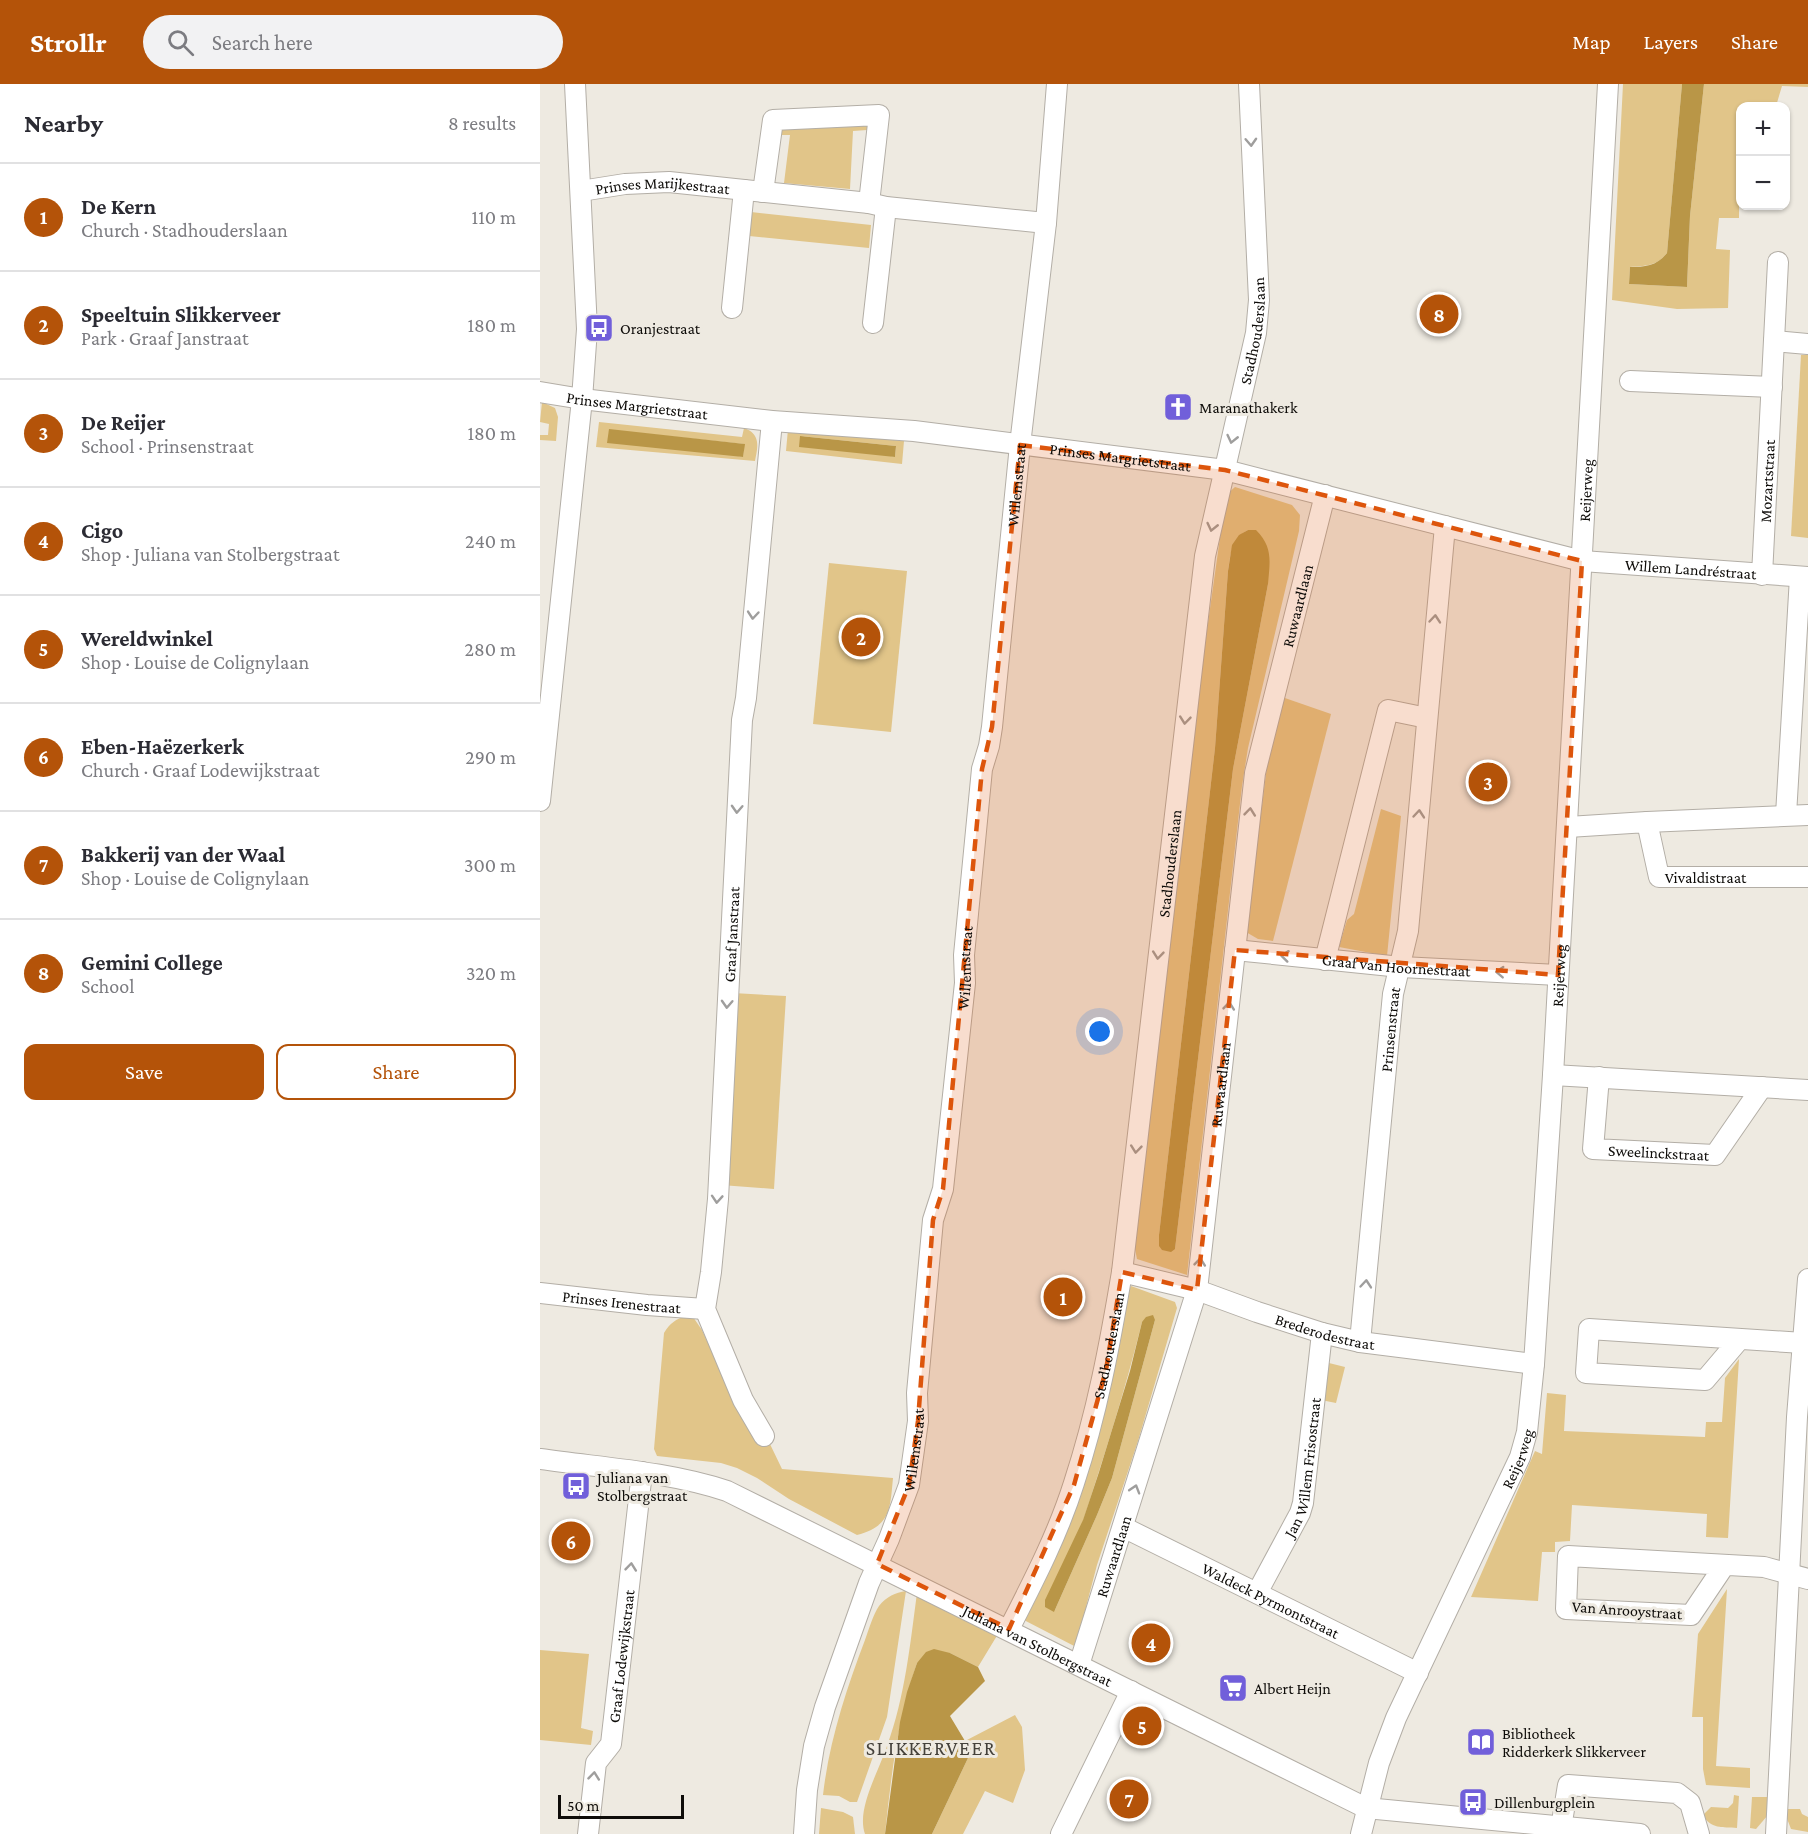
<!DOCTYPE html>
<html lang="en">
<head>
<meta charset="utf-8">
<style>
	body { margin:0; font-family:"Crimson Pro",serif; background:#f2f2f3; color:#2b2b33 }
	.controls { position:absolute; right:18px; top:18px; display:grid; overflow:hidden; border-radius:12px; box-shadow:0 2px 4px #0004 }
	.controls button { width:54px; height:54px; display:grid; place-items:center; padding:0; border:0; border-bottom:2px solid #e1e1e2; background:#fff; color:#2b2b33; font:30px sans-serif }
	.scale { position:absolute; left:18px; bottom:15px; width:126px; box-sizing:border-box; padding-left:6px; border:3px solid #0e0c09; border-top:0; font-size:16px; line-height:21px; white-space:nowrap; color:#0e0c09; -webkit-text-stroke:4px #eeeae1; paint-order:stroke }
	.you { position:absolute; left:560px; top:948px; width:21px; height:21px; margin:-15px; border:4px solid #fff; border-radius:50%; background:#1a73e8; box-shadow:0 0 0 9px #1a73e833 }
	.badge { display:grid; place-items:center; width:39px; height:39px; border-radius:50%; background:#b45309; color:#fff; font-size:20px; font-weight:700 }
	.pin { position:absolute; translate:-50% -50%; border:3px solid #fff; box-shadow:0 2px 6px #0006 }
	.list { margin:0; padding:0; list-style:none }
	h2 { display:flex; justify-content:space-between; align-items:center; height:78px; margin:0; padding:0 24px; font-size:26px }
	h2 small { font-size:20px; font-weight:400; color:#7c7c81 }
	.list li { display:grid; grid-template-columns:39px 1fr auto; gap:18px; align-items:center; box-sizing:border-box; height:108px; padding:0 24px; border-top:2px solid #e1e1e2 }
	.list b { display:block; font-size:22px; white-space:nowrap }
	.list p { margin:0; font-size:20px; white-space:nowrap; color:#7c7c81 }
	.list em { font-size:20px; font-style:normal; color:#7c7c81 }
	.actions { display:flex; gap:12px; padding:18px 24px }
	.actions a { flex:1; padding:14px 0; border:2px solid #b45309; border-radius:12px; text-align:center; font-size:21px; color:#b45309 }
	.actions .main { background:#b45309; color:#fff }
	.icon { flex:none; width:33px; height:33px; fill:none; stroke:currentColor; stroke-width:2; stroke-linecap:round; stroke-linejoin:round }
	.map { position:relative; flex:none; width:1268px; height:1750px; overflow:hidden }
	header { display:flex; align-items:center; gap:36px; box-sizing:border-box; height:84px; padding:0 30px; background:#b45309; color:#fff }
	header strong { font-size:28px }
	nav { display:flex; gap:33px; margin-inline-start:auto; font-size:21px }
	.search { width:420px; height:54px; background:#f2f2f3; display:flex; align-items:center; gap:15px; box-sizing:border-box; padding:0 21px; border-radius:33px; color:#7c7c81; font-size:22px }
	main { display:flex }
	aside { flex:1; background:#fff }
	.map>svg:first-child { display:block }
	.green { fill:#e1c589; fill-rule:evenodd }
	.water { fill:#b99647 }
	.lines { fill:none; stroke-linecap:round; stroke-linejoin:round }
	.street-casing { stroke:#b3aea6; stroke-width:22 }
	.street { stroke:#fff; stroke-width:20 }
	.oneway { stroke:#9f9e9d }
	.marked { fill:#dd550c; fill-opacity:0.2; stroke:#dd550c; stroke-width:4.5; stroke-dasharray:12 8; stroke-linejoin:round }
	.labels { text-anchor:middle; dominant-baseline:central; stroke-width:6; stroke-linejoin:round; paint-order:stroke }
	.street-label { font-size:16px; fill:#0e0c09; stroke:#eeeae1 }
	.poi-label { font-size:16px; fill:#0e0c09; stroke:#eeeae1; text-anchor:start }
	.quarter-label { font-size:20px; letter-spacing:1.5px; fill:#44413a; stroke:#eeeae1 }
</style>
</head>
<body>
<header>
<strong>Strollr</strong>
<div class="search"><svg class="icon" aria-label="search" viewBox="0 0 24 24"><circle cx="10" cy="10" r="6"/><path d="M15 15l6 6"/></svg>Search here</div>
<nav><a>Map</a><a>Layers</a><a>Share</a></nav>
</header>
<main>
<aside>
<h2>Nearby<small>8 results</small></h2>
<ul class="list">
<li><span class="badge">1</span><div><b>De Kern</b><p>Church · Stadhouderslaan</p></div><em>110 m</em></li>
<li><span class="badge">2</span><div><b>Speeltuin Slikkerveer</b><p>Park · Graaf Janstraat</p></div><em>180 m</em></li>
<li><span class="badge">3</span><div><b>De Reijer</b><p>School · Prinsenstraat</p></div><em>180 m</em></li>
<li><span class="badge">4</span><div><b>Cigo</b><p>Shop · Juliana van Stolbergstraat</p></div><em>240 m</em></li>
<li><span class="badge">5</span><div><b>Wereldwinkel</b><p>Shop · Louise de Colignylaan</p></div><em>280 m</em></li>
<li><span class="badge">6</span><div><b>Eben-Haëzerkerk</b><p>Church · Graaf Lodewijkstraat</p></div><em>290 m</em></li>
<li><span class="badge">7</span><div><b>Bakkerij van der Waal</b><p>Shop · Louise de Colignylaan</p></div><em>300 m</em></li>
<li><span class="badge">8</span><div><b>Gemini College</b><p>School</p></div><em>320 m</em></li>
</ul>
<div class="actions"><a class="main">Save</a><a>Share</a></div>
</aside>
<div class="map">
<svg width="1268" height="1750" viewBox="0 0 1268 1750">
	<rect width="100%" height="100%" fill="#eeeae1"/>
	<g class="green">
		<path d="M1083 0H1142L1127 169C1117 182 1105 182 1090 183L1089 200 1147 203 1150 132 1164 0H1268V3L1242 2 1236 22H1200L1199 134H1179L1176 165 1190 166 1188 224 1137 225 1072 216Z"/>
		<path d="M328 39 327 46 313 47 310 105 244 99 250 51H238L239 43Z"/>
		<path d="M211 128 331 141 329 164 209 152Z"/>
		<path d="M1261 271H1268V454L1251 452Z"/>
		<path d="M2 318 15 324 18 333 16 357 0 356V351H8L9 340 0 338Z"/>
		<path d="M59 338 202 353 204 344C221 350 218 363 215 377L56 363ZM69 346 204 360 203 373Z"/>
		<path d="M248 345 364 357 362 380 246 367ZM260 352 356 362 355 373Z"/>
		<path d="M695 403 752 421 760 431 759 447 708 664 702 702 647 1191 597 1175 594 1160 658 610 686 411ZM708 446 728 500 693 685 635 1165 619 1151 675 664 688 487C691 469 691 455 708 446Z"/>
		<path d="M289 479 367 487 351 648 273 640Z"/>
		<path d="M742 613 791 630 733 857 718 855 706 848 728 674Z"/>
		<path d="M841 725 861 732 847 872 799 863 807 836 814 830Z"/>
		<path d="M193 909 246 912 234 1105 181 1101Z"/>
		<path d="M591 1202 635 1218 637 1224 598 1357 557 1481 547 1519 538 1564 480 1534 587 1209ZM615 1236 572 1394 557 1431 514 1528C544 1431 578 1336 602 1238Z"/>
		<path d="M146 1232 153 1233 162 1246 201 1333 214 1327 242 1385 353 1394C350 1425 351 1442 317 1451L249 1415 217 1394 197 1384 181 1379 117 1372 114 1365 124 1249C130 1239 136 1235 146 1232Z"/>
		<path d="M1199 1275 1188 1454 1166 1453 1167 1430 1032 1421 1030 1457 1015 1458V1468H1002L998 1517 931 1513 995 1367 1002 1370 1007 1309 1026 1311 1024 1347 1165 1353 1166 1338H1182L1185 1294Z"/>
		<path d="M785 1278 805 1283 796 1319 776 1315Z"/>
		<path d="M1187 1505 1176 1682 1210 1684V1704L1166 1701 1163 1685V1633H1152L1158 1550Z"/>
		<path d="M366 1507 347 1633 317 1718H310L299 1712 283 1711C289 1658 306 1606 325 1556 329 1545 333 1531 339 1522 347 1512 355 1509 366 1507Z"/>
		<path d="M377 1509 458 1550 438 1583 410 1569 377 1579C358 1634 351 1692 345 1750H325C316 1725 339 1687 347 1662 365 1613 370 1561 377 1509Z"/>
		<path d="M0 1566 49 1570 41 1644 53 1647 51 1661 0 1656Z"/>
		<path d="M475 1631 482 1643 485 1686 473 1719 445 1707 423 1750H392L428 1674 425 1657Z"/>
		<path d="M1194 1711 1199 1712 1197 1744C1183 1743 1170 1745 1163 1731L1171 1723 1188 1724 1193 1719Z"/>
		<path d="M1212 1713H1229L1228 1731 1216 1745 1210 1744Z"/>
		<path d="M281 1724 303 1728 313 1733 315 1750H279Z"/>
		<path d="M1246 1725H1260L1262 1730 1268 1733V1748L1251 1745 1246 1732Z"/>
	</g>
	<g class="water">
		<path d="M1142 0H1164L1150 132 1147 203 1089 200 1090 183C1105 183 1117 182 1127 169Z"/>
		<path d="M69 345 205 360 203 373 67 359Z"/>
		<path d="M260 352 356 362 355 373 259 363Z"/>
		<path d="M708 446H716C733 463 730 477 728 500L693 685 635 1165 631 1168 622 1166 619 1162V1151L675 664 688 487 692 461 699 451Z"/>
		<path d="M613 1231 615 1236 572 1394 557 1431 514 1528 505 1523V1516L543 1436 559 1388 590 1287 602 1238 606 1233Z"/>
		<path d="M394 1565 410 1569 438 1583 445 1597 410 1632 425 1657 428 1674 392 1750H345L360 1638 367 1608 377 1579 386 1568Z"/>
	</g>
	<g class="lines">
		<g class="street-casing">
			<g id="street">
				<path id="s1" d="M41 107 85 100 129 98 329 119 346 123 506 139"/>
				<path d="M223 108 233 36 339 31 329 119"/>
				<path d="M192 224 204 106"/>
				<path d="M333 239 346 123"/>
				<path d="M1234 257 1268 260"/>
				<path d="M1090 297 1232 303"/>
				<path id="s2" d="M0 308 42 315 232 337 374 347 685 386 1042 477 1268 493"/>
				<path id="s3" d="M1222 491 1238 178"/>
				<path d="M0 717 42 315 47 245 35 0"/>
				<path d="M1246 731 1260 493"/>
				<path d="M1107 738 1268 731"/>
				<path id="s4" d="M1028 743 1107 738 1119 793H1268"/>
				<path id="s5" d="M695 866 861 883 1018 891"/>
				<path d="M785 876 848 626 887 634"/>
				<path d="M1013 991 1268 1006"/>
				<path id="s6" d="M1059 993 1053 1065 1175 1071 1222 1003"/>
				<path id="s7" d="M582 1188 657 1206 717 1228 782 1249 820 1258 994 1280"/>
				<path id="s8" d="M0 1209 107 1221 165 1225"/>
				<path d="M1199 1256 1165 1296 1046 1289 1049 1245 1263 1259"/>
				<path id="s9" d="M820 1258 853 910 868 847 905 442"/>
				<path id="s10" d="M224 1352 203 1316 165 1225 171 1188 178 1115 202 636 206 614 232 337"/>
				<path id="s11" d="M0 1375C62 1384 126 1387 187 1407L826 1724 1100 1750"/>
				<path id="s12" d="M583 1443 878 1589"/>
				<path d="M1184 1482 1151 1531 1026 1525 1028 1472 1224 1483 1268 1495"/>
				<path id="s13" d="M717 1509 760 1429 763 1419 782 1249"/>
				<path id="s14" d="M469 1545C493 1498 518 1450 534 1399 557 1329 570 1260 582 1188L665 472 716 249 719 216 709 0"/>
				<path id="s15" d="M539 1581 657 1206 715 689 785 411"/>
				<path d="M1021 1744 1028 1701 1137 1709 1150 1719 1159 1750"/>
				<path id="s16" d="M48 1750 56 1679 71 1660 102 1388"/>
				<path id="s17" d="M264 1750 267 1706 274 1662 285 1623 329 1499 349 1455 369 1401 378 1337 377 1309 393 1136 403 1105 425 899 424 871 442 685 449 662 452 643 480 361 506 139 517 0"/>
				<path d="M521 1750 591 1607"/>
				<path id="s18" d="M821 1750 839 1679 856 1634 980 1373 987 1348 994 1280 1013 991 1068 0"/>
				<path d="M1236 1750 1257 1333 1268 1195"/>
			</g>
		</g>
		<use href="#street" class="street"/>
	</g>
	<defs><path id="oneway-chevron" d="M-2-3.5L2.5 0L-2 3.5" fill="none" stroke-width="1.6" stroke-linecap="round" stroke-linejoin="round" transform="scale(1.5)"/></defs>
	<g class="oneway">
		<use href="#oneway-chevron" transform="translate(711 58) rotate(87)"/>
		<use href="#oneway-chevron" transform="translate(692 355) rotate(103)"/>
		<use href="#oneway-chevron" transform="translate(672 443) rotate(103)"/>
		<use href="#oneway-chevron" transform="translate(213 531) rotate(95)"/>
		<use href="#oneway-chevron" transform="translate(895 535) rotate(-85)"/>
		<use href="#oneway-chevron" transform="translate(645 636) rotate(96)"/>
		<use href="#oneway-chevron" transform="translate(197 725) rotate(93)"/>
		<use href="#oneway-chevron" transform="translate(710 728) rotate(-84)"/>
		<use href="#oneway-chevron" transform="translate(879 730) rotate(-85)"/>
		<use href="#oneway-chevron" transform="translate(618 871) rotate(96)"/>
		<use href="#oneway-chevron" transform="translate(745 872) rotate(-173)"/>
		<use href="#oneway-chevron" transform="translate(960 888) rotate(-177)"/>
		<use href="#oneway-chevron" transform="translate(187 920) rotate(93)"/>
		<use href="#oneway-chevron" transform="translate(689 922) rotate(-84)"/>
		<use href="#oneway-chevron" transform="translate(596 1065) rotate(96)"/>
		<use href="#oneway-chevron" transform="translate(177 1115) rotate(94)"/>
		<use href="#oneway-chevron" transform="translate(660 1178) rotate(-84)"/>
		<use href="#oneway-chevron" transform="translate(826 1200) rotate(-85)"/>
		<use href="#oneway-chevron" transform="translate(595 1405) rotate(-73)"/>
		<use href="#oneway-chevron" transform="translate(91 1483) rotate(-84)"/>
		<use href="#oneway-chevron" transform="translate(54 1692) rotate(-84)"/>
	</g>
	<path class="marked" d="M480 361 685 386 1042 477 1018 891 695 866 657 1206 582 1188 566 1286 534 1401 469 1545 337 1480 369 1401 378 1337 393 1136 403 1105 442 685 452 643Z"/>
	<defs>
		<g id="bus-square" transform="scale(1.5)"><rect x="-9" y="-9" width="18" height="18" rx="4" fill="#715fda" stroke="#eeeae1"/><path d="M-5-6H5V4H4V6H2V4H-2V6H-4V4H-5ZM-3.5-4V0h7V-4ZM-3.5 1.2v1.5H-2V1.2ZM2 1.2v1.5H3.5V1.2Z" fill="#fff"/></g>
		<g id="church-square" transform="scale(1.5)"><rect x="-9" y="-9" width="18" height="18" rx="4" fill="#715fda" stroke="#eeeae1"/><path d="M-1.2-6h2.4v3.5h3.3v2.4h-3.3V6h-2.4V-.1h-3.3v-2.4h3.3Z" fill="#fff"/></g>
		<g id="supermarket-square" transform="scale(1.5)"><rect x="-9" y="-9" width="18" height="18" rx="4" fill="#715fda" stroke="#eeeae1"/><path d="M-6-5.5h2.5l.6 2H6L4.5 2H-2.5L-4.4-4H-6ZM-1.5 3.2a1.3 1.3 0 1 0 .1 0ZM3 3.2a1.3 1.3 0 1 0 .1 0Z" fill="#fff"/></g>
		<g id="library-square" transform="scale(1.5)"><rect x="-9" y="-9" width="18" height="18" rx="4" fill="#715fda" stroke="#eeeae1"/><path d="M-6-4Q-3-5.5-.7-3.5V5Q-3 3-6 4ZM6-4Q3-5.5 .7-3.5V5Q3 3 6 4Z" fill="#fff"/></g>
	</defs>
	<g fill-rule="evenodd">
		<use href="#bus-square" x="59" y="244"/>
		<use href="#church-square" x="638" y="323"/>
		<use href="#bus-square" x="36" y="1402"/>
		<use href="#supermarket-square" x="693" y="1604"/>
		<use href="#library-square" x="941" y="1658"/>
		<use href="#bus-square" x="933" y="1718"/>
	</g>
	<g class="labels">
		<g class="street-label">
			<text stroke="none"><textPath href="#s1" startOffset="82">Prinses Marijkestraat</textPath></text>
			<text stroke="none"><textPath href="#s14" startOffset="1328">Stadhouderslaan</textPath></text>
			<text stroke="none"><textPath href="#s2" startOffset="98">Prinses Margrietstraat</textPath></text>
			<text stroke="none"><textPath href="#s2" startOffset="584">Prinses Margrietstraat</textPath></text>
			<text stroke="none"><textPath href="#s3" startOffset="94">Mozartstraat</textPath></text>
			<text stroke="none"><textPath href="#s17" startOffset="1374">Willemstraat</textPath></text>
			<text stroke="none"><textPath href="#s18" startOffset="1380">Reijerweg</textPath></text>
			<text stroke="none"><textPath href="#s2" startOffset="1167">Willem Landréstraat</textPath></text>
			<text stroke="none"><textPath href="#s15" startOffset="1086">Ruwaardlaan</textPath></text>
			<text stroke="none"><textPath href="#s14" startOffset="788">Stadhouderslaan</textPath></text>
			<text stroke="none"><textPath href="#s4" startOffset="182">Vivaldistraat</textPath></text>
			<text stroke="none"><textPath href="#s10" startOffset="516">Graaf Janstraat</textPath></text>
			<text stroke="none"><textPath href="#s5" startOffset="162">Graaf van Hoornestraat</textPath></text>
			<text stroke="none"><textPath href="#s17" startOffset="888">Willemstraat</textPath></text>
			<text stroke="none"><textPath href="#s18" startOffset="894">Reijerweg</textPath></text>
			<text stroke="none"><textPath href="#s9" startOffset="314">Prinsenstraat</textPath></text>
			<text stroke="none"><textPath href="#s15" startOffset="600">Ruwaardlaan</textPath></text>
			<text stroke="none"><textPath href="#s6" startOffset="138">Sweelinckstraat</textPath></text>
			<text stroke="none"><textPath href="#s8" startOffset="82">Prinses Irenestraat</textPath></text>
			<text stroke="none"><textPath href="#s7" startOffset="212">Brederodestraat</textPath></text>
			<text stroke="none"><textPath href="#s14" startOffset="302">Stadhouderslaan</textPath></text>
			<text stroke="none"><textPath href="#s17" startOffset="402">Willemstraat</textPath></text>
			<text stroke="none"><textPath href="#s18" startOffset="408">Reijerweg</textPath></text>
			<text stroke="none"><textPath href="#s13" startOffset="136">Jan Willem Frisostraat</textPath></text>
			<text stroke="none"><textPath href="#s15" startOffset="114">Ruwaardlaan</textPath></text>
			<text stroke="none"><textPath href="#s12" startOffset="165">Waldeck Pyrmontstraat</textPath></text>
			<text transform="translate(1087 1526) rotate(4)">Van Anrooystraat</text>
			<text stroke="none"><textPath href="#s11" startOffset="537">Juliana van Stolbergstraat</textPath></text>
			<text stroke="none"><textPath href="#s16" startOffset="184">Graaf Lodewijkstraat</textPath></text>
		</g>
		<g class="poi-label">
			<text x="80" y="244">Oranjestraat</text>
			<text x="659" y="323">Maranathakerk</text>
			<text x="57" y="1393">Juliana van<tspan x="57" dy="18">Stolbergstraat</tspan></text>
			<text x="714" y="1604">Albert Heijn</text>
			<text x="962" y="1649">Bibliotheek<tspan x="962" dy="18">Ridderkerk Slikkerveer</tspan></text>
			<text x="954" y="1718">Dillenburgplein</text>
		</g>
		<g class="quarter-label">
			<text x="391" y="1664">SLIKKERVEER</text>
		</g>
	</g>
</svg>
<div class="controls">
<button>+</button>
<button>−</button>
</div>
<div class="scale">50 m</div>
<div class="you"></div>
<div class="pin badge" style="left:523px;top:1213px">1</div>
<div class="pin badge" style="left:321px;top:553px">2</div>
<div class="pin badge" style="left:948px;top:698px">3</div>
<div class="pin badge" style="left:611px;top:1559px">4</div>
<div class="pin badge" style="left:602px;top:1642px">5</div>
<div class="pin badge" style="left:31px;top:1457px">6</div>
<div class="pin badge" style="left:589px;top:1715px">7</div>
<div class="pin badge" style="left:899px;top:230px">8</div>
</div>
</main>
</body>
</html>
